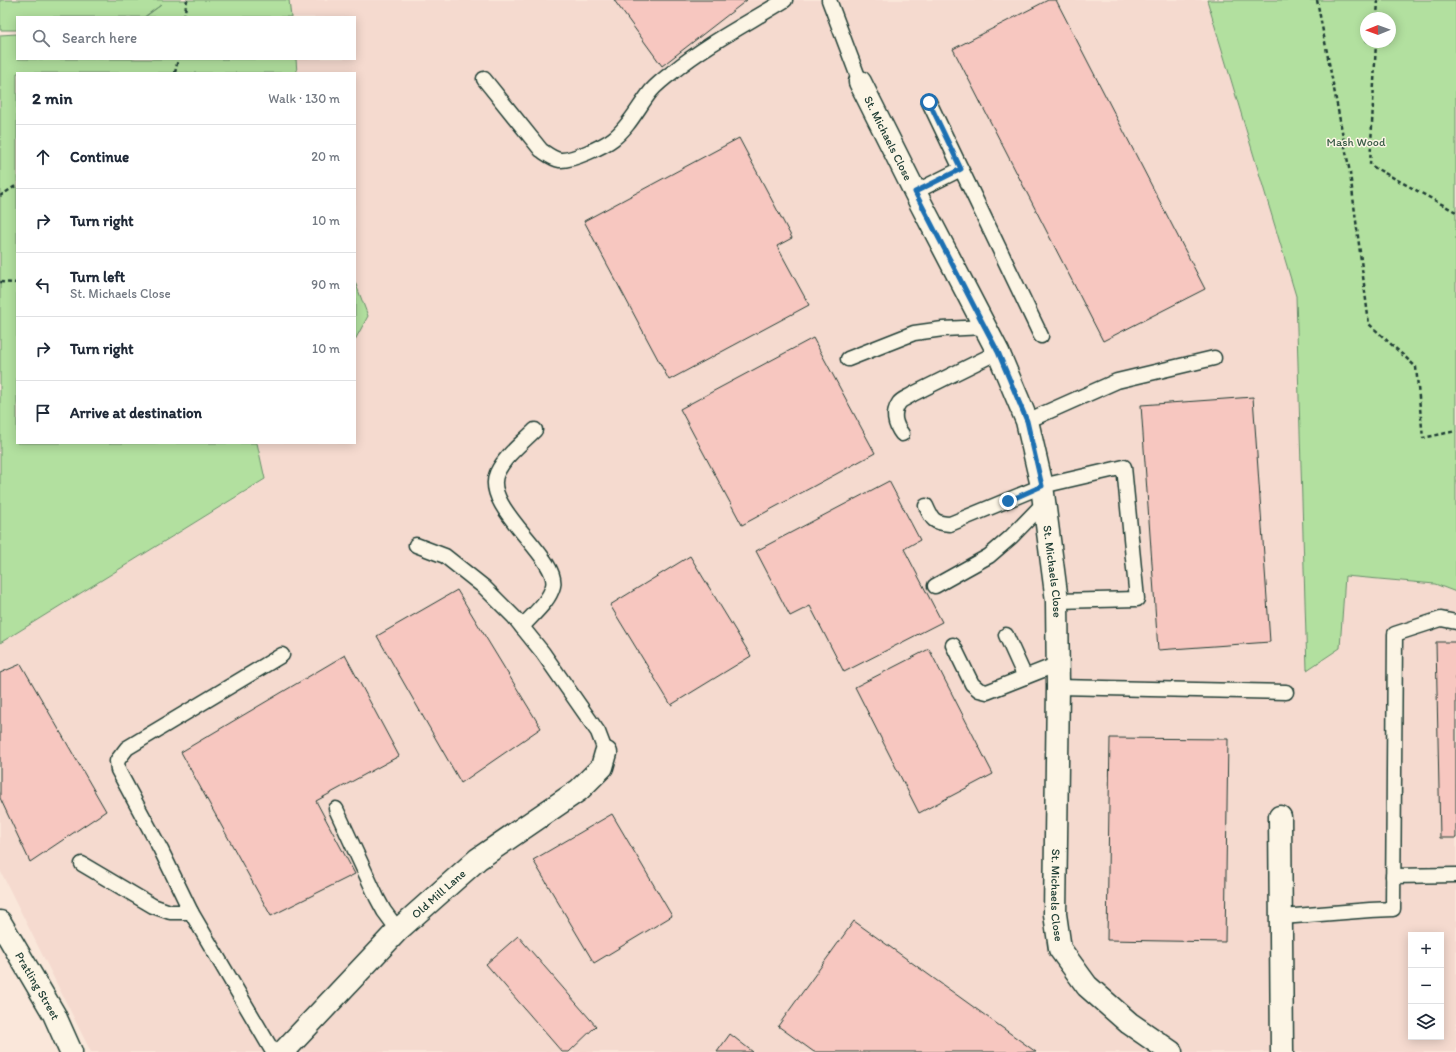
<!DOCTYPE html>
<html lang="en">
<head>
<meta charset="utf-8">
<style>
	body { margin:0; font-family:Itim,sans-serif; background:#f6f6f7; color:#1f2937 }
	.controls { position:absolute; right:12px; bottom:12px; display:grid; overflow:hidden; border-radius:0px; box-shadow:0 2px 10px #0003 }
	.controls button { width:36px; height:36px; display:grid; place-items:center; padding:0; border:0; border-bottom:1px solid #e0e1e3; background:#fff; color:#1f2937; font:20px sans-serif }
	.compass { position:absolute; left:1360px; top:12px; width:36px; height:36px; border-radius:50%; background:#fff; box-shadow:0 2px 10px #0003; rotate:269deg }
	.stop { position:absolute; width:12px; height:12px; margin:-9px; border:3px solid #1f6fb2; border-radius:50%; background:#fff }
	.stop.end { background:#1f6fb2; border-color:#fff; box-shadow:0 1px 4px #0008 }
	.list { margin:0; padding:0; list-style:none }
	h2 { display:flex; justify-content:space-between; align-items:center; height:52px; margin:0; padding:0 16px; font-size:17px }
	h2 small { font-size:13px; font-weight:400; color:#747a83 }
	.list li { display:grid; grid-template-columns:26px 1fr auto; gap:12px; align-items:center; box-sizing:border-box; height:64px; padding:0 16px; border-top:1px solid #e0e1e3 }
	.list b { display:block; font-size:15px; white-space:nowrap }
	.list p { margin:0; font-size:13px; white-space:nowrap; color:#747a83 }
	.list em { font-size:13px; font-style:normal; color:#747a83 }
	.icon { flex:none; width:22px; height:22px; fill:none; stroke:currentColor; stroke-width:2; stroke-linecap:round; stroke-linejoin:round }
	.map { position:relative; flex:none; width:1456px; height:1052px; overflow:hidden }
	.search { position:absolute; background:#fff; box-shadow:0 2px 10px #0003; left:16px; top:16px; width:340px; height:44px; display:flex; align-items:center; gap:10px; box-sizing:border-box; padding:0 14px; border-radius:0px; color:#747a83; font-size:15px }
	.panel { position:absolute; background:#fff; box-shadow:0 2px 10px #0003; left:16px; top:72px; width:340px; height:372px; border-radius:0px }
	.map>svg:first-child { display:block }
	.built { fill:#f5dacf; fill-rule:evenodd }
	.green { fill:#b2e09f; stroke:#688e6a; fill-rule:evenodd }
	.building { fill:#f7c7c0; stroke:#1f3d34 }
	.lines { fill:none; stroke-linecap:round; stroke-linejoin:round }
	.lane-casing { stroke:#1f3d34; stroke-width:17 }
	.street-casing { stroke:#1f3d34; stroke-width:25 }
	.path { stroke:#1f3d34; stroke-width:2.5; stroke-dasharray:4 3; stroke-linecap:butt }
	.lane { stroke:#fcf5e5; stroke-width:14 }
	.street { stroke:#fcf5e5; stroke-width:22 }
	.route { stroke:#1f6fb2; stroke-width:5 }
	.labels { text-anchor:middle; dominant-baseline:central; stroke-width:3; stroke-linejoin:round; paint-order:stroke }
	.street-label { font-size:12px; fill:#1f3d34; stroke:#fcf5e5 }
	.park-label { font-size:12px; fill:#3c5e49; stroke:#fcf5e5 }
</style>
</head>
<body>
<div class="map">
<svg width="1456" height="1052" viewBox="0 0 1456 1052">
	<rect width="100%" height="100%" fill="#fae7da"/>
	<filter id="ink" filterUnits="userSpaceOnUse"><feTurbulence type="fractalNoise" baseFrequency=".025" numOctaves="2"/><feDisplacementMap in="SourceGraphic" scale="8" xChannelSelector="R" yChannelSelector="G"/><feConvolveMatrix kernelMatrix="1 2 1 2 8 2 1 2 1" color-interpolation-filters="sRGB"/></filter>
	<g filter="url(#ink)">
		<path class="built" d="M281 0H1207L1296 296 1307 670 1340 648 1345 576 1435 584 1456 592V1052H91L0 870V643L265 480 257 443H355V73H275L276 59H355V17H279ZM1411 935H1441V1037H1411Z"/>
		<g class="green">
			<path d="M0 0H289L291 17H145L161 5 144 17H17V30H0Z"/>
			<path d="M1207 0H1456V592L1435 584 1345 576 1340 648 1307 670 1296 296ZM1366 18H1390V42H1366Z"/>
			<path d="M17 34V59H296L297 73H17V443H257L265 479 0 643V35Z"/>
			<path d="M355 282 368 316 355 340Z"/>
		</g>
		<g class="building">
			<path d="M614 0H747L662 66Z"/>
			<path d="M1048 0H1056L1205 289 1103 341 953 49Z"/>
			<path d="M739 138 792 238 777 246 809 305 669 380 584 221Z"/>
			<path d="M813 338 875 453 742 525 680 409Z"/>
			<path d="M1253 397 1270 642 1158 650 1141 405Z"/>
			<path d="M889 481 920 540 904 549 942 622 844 672 810 606 790 616 756 551Z"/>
			<path d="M690 556 751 656 671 705 610 605Z"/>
			<path d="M457 590 541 728 461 783 377 636Z"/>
			<path d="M1436 642H1456V838H1440Z"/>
			<path d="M929 649 993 774 919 813 855 687Z"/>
			<path d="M345 655 399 756 316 801 355 874 271 916 181 752Z"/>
			<path d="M21 664 106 811 30 862 0 798V673Z"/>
			<path d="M1110 738 1228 739 1225 942 1107 940Z"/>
			<path d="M612 814 672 916 594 963 533 860Z"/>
			<path d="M854 921 1036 1052H814L778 1026Z"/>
			<path d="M518 936 596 1026 569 1052H562L486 964Z"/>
			<path d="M730 1034 753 1052H717Z"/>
		</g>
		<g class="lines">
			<g class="lane-casing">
				<g id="lane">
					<path d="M829 0 860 82"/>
					<path d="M484 79 541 150C547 154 553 159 560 160 572 161 604 146 613 139 629 127 639 106 651 91 657 84 666 77 674 71 707 44 748 23 785 0"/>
					<path d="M929 102 1041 336"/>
					<path d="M915 192 961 169"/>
					<path d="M848 359 914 333 943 329 985 327"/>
					<path d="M1027 421 1117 381 1214 358"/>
					<path d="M902 434C895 425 892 413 899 403 902 399 909 397 913 394L998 352"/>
					<path d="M926 506C932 520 934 523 950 524L1042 486 1124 467 1137 599 1057 601"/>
					<path d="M416 545 445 556 484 587 514 617 543 653 598 732 606 753"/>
					<path d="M935 586 989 556 1011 537 1045 502"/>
					<path d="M522 627C532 615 549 602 553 586 560 558 481 507 497 473 505 456 522 443 535 430"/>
					<path d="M1006 635 1025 677"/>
					<path d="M953 645 972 684 979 690 987 692 1058 664"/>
					<path d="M1058 687 1286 692"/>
					<path d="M336 809 377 898 384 911 398 930"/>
					<path d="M82 864 153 906 170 912H191L273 1052"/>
					<path d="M1393 876 1456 875"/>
					<path d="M191 912 161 850 118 770 117 761 127 748 282 655"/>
					<path d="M1282 917 1370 910 1393 909 1395 634 1441 619 1456 622"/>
				</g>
			</g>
			<g class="street-casing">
				<g id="street">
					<path id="s1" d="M860 82 921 204 998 352 1027 421 1042 486 1057 601 1058 687 1055 914 1060 949 1087 986 1129 1023 1171 1052"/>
					<path d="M1280 817 1282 1052"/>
					<path id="s2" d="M0 922 54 1014 71 1052"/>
					<path id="s3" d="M283 1052 398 930 478 859 579 790 602 767 606 753"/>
				</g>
			</g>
			<g class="path">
				<path d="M1317 0 1350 173 1369 324 1416 367 1423 438 1456 431"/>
				<path d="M184 17 187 0"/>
				<path d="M1377 18 1378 0"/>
				<path d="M1376 42 1370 165 1456 212"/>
				<path d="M175 73 178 59"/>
				<path d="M0 196 17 185"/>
				<path d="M0 282 17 283"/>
			</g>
			<use href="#lane" class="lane"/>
			<use href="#street" class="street"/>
		</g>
	</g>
	<g class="lines" filter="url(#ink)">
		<path class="route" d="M929 102 961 169 915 192 978 314 998 352 1027 421 1042 486 1008 501"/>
	</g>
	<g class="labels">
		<g class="street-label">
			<text stroke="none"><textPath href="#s1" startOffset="63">St. Michaels Close</textPath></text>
			<text stroke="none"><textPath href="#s1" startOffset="531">St. Michaels Close</textPath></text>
			<text stroke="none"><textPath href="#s3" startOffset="222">Old Mill Lane</textPath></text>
			<text stroke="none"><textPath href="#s1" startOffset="855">St. Michaels Close</textPath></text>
			<text stroke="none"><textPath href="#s2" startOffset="74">Pratling Street</textPath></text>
		</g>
		<g class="park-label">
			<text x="1356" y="142">Mash Wood</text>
		</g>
	</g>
</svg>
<div class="controls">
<button>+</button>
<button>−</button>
<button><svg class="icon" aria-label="layers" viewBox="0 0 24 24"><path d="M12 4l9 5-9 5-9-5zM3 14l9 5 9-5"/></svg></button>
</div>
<svg class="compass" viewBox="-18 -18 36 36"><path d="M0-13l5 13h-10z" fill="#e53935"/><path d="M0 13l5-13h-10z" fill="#747a83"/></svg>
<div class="stop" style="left:929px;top:102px"></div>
<div class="stop end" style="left:1008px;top:501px"></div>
<div class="search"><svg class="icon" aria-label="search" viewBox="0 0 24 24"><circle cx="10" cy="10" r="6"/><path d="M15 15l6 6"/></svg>Search here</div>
<section class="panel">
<h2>2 min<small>Walk · 130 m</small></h2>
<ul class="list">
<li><svg class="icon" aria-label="ahead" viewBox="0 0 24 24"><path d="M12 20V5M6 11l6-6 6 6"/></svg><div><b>Continue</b></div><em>20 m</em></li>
<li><svg class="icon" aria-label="right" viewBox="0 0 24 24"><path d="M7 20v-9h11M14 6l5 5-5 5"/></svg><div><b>Turn right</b></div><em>10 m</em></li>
<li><svg class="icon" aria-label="left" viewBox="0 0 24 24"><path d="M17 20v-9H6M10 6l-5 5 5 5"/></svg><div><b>Turn left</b><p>St. Michaels Close</p></div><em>90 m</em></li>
<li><svg class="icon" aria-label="right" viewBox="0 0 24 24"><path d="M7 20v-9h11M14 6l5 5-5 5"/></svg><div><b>Turn right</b></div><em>10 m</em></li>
<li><svg class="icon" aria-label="arrive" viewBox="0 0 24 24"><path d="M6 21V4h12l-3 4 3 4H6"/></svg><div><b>Arrive at destination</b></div></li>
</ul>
</section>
</div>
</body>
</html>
